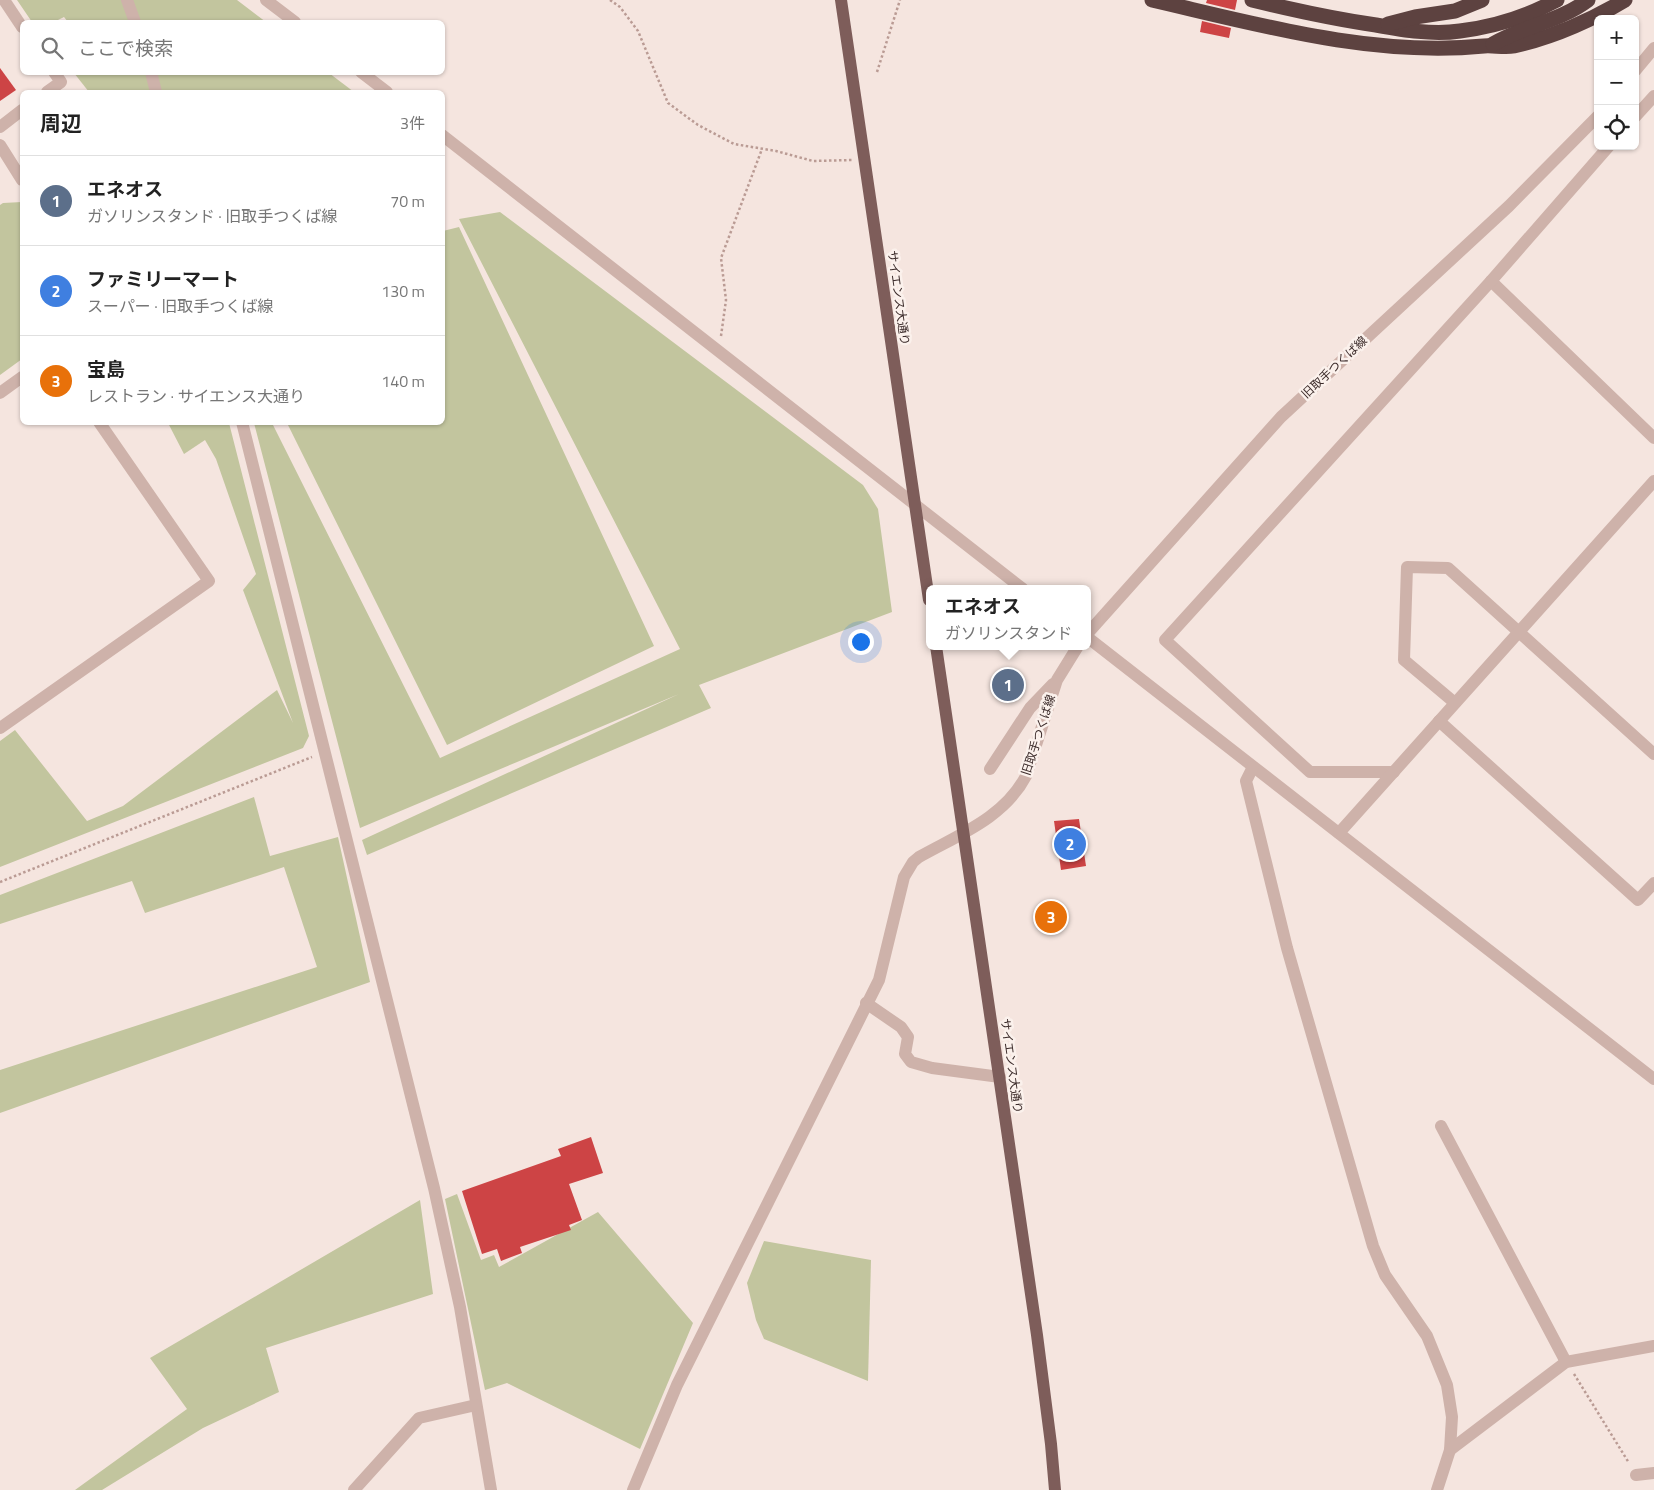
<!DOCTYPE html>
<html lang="ja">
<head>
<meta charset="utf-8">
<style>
	body { margin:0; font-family:"Titillium Web","Noto Sans JP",sans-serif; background:#f6f6f6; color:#222 }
	.controls { position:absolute; right:15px; top:15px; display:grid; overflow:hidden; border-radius:8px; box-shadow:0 1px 4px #0004 }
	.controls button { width:45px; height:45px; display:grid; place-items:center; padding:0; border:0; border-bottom:1px solid #e0e0e0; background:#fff; color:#222; font:25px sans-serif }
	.you { position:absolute; left:860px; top:641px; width:18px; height:18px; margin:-12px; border:4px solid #fff; border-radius:50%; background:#1a73e8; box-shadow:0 0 0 8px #1a73e833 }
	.badge { display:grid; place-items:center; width:32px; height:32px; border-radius:50%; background:#0b8043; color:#fff; font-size:16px; font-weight:700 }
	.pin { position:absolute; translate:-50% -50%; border:2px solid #fff; box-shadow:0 1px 5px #0006 }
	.popup { position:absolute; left:926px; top:585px; width:165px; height:65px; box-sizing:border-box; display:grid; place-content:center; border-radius:8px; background:#fff; filter:drop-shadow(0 1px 4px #0005); font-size:16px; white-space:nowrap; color:#767676 }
	.popup b { font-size:19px; color:#222 }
	.popup::after { content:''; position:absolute; left:50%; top:100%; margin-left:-10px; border:10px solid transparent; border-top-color:#fff }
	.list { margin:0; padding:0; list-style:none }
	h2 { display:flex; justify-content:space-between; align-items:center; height:65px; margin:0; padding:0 20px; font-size:21px }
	h2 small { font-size:16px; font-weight:400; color:#767676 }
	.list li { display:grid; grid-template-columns:32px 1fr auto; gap:15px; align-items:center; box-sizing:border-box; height:90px; padding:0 20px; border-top:1px solid #e0e0e0 }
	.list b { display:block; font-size:19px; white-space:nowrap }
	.list p { margin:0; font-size:16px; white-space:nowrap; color:#767676 }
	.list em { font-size:16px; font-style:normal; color:#767676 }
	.icon { flex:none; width:28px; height:28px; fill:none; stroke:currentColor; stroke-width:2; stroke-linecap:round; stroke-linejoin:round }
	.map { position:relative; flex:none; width:1654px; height:1490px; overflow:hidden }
	.search { position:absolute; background:#fff; box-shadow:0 1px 4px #0004; left:20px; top:20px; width:425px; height:55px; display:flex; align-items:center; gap:12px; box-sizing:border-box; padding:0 18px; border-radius:8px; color:#767676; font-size:19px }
	.panel { position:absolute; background:#fff; box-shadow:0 1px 4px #0004; left:20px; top:90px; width:425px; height:335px; border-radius:8px }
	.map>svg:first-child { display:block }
	.green { fill:#c2c59e }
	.building { fill:#cd4445 }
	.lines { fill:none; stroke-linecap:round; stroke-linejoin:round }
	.path { stroke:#ba9b94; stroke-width:2.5; stroke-dasharray:2.5 2.5; stroke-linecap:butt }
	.minor { stroke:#ceb2aa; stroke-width:12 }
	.major { stroke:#7e5d5a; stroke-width:12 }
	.highway { stroke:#5d4240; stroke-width:15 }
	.labels { text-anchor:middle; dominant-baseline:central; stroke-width:5; stroke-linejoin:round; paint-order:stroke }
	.street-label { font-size:12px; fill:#3b2b2a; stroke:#fbf1ec }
</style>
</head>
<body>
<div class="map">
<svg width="1654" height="1490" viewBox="0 0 1654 1490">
	<rect width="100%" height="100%" fill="#f5e5df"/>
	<g class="green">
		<path d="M17 0H237L266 22H68L64 17 54 22H32Z"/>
		<path d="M74 73H329L354 92H89Z"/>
		<path d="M22 202V359L0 375V205L3 203Z"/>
		<path d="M500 212 863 485 878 509 892 612 699 685 711 708 367 855 362 840 679 694 360 828 254 423H272L440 758 680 649 459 219Z"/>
		<path d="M459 227 654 646 447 745 287 423 442 422 443 231Z"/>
		<path d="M168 423H229L309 736 303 748 0 867V741L15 730 87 821 123 806 277 690 293 723 243 590 256 574 216 459 205 440 184 454Z"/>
		<path d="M254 797 270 856 338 837 370 982 0 1113V1070L317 967 284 867 145 913 132 881 0 924V895Z"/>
		<path d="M457 1194 481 1260 494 1255 499 1267 598 1212 693 1323 640 1449 507 1383 485 1390 445 1199Z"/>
		<path d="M420 1200 433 1294 266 1348 279 1392 203 1428 102 1490H75L187 1409 150 1358Z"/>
		<path d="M764 1241 871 1260 868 1381 764 1339 756 1320 747 1283Z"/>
	</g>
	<g class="building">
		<path d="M1207 0H1237L1235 10 1206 3Z"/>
		<path d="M1202 21 1231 28 1229 38 1200 32Z"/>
		<path d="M0 68 16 90 0 101Z"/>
		<path d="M1079 819 1086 866 1061 870 1054 821Z"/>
		<path d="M591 1137 603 1173 569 1184 582 1220 569 1225 571 1230 520 1247 522 1253 501 1261 497 1249 482 1254 462 1191 561 1156 558 1149Z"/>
	</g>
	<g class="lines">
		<g class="path">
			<path d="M610 0 620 7 638 31 668 103 698 125 734 144 776 151 813 161 852 160"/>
			<path d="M877 72 900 0"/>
			<path d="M721 336 726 300 721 258 762 149"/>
			<path d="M0 882 312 757"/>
			<path d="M1574 1374 1629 1463"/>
		</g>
		<g class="minor">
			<path d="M4 0 22 27"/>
			<path d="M127 0 135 22"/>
			<path d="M266 0 295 22"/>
			<path d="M1635 71 1654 48"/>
			<path d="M151 72 156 92"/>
			<path d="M361 72 387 92"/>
			<path d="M47 92 61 82 54 72"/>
			<path d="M1635 117 1654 96"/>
			<path d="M0 127 22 110"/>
			<path d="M442 135 1023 589"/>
			<path d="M0 145 22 180"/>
			<path d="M1491 281 1654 438"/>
			<path d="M0 393 22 377"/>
			<path d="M242 422 434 1188 460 1307 491 1490"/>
			<path d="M1087 634 1281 417 1509 206 1598 116"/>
			<path d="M1087 637 1654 1079"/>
			<path d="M1455 703 1404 660 1407 567 1448 568 1654 754"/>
			<path d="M1439 721 1638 900 1654 883"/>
			<path d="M0 728 209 581 99 422"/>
			<path d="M1253 767 1246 781 1287 948 1373 1246 1385 1275 1427 1336 1447 1385 1452 1417 1450 1450 1437 1490"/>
			<path d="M990 769 1030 708 1053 684"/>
			<path d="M1394 772H1310L1165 640 1491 281 1609 146"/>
			<path d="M1339 833 1654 481"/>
			<path d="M866 1003 901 1027 908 1037 905 1054 911 1062 932 1068 1000 1077"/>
			<path d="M1441 1126 1566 1362"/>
			<path d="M1450 1450 1566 1362 1654 1346"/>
			<path d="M1636 1475 1654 1473"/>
			<path d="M354 1490 419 1418 476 1405"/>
			<path d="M633 1490 677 1385 879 980 904 877 913 862 919 857C958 835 1004 818 1026 776L1057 680 1078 646"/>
		</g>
		<g class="major">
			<path d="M841 0 929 600"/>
			<path d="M936 646 1037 1335 1051 1444 1055 1490"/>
		</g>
		<g class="highway">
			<path d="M1152 0C1260 25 1372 57 1484 46 1493 45 1504 48 1514 46 1553 37 1590 21 1625 0"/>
			<path d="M1252 0C1293 10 1334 19 1376 25 1404 30 1432 35 1460 31 1493 27 1528 16 1557 0"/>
			<path d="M1388 24 1415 17 1455 11 1482 0"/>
			<path d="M1493 44C1523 26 1559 22 1588 0"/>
		</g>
	</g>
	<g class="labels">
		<g class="street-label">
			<text transform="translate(899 298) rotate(82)">サイエンス大通り</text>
			<text transform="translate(1334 367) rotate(-43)">旧取手つくば線</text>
			<text transform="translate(1038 735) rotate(-72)">旧取手つくば線</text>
			<text transform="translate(1012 1066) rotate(82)">サイエンス大通り</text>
		</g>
	</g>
</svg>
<div class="controls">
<button>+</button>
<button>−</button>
<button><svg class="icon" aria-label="locate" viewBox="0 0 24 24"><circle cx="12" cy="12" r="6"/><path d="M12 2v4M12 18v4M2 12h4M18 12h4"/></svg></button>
</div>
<div class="you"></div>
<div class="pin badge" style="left:1008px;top:685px;background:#5c6f8a">1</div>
<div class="popup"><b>エネオス</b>ガソリンスタンド</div>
<div class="pin badge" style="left:1070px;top:844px;background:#3f7fe0">2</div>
<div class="pin badge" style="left:1051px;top:917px;background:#e8710a">3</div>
<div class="search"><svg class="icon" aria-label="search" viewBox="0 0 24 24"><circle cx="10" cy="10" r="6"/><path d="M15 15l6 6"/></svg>ここで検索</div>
<section class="panel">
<h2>周辺<small>3件</small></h2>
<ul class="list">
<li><span class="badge" style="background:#5c6f8a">1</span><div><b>エネオス</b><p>ガソリンスタンド · 旧取手つくば線</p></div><em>70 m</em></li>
<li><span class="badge" style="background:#3f7fe0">2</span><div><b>ファミリーマート</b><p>スーパー · 旧取手つくば線</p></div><em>130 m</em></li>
<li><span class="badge" style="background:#e8710a">3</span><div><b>宝島</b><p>レストラン · サイエンス大通り</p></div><em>140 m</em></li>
</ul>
</section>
</div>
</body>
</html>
